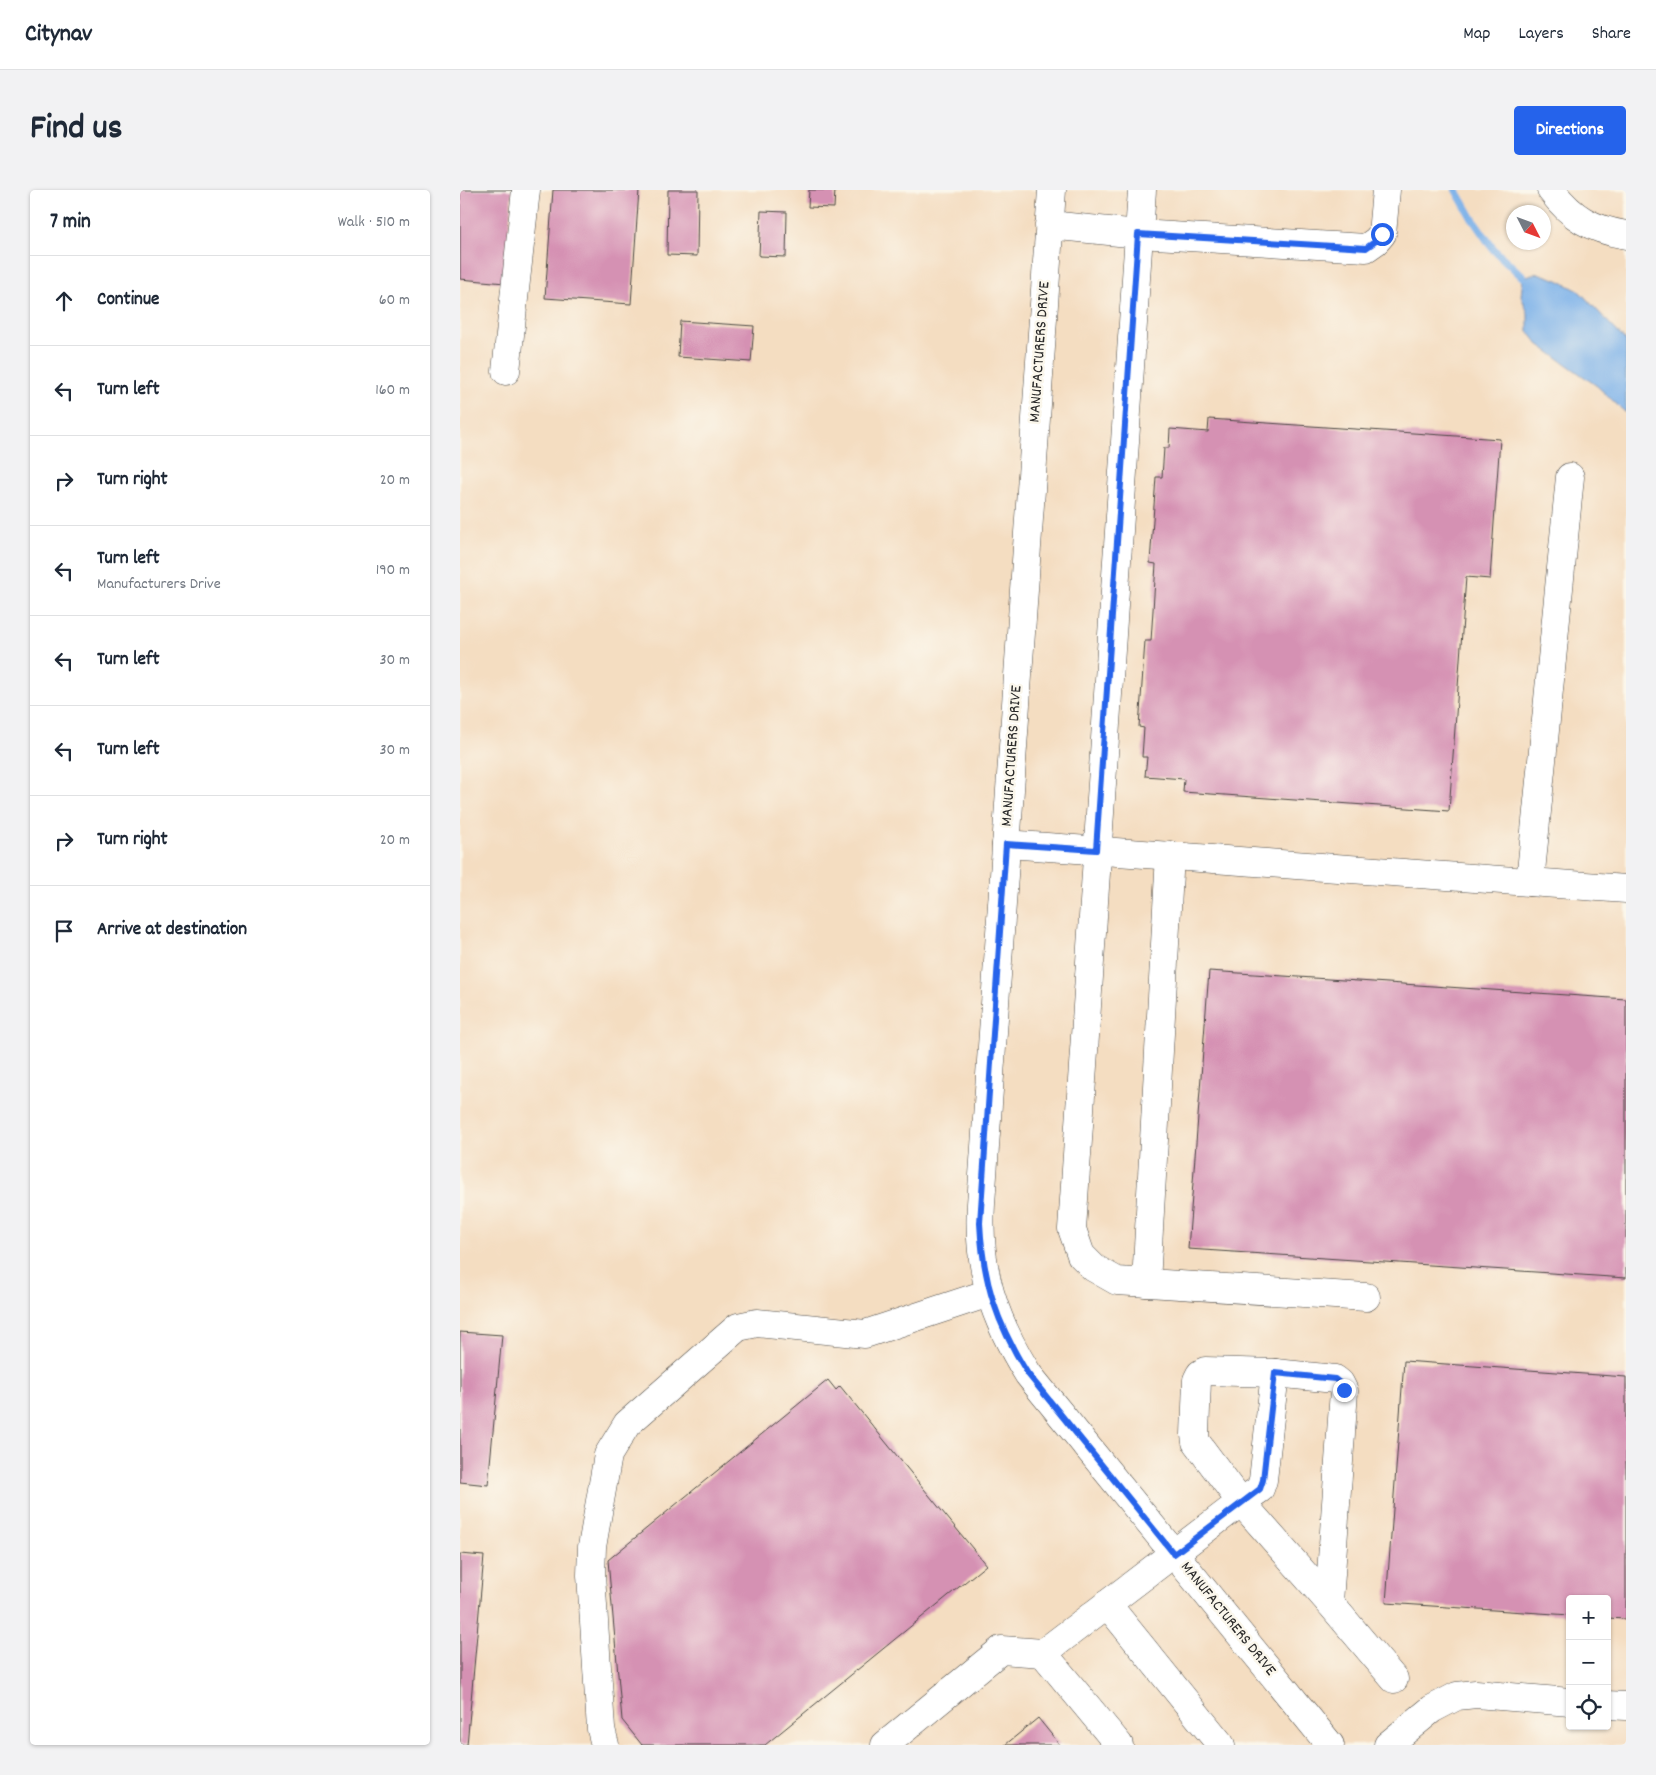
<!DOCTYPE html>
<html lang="en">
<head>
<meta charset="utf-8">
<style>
	body { margin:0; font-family:Dekko,sans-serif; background:#f2f2f3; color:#1f2937 }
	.controls { position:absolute; right:15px; bottom:15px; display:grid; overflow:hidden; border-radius:5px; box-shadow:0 1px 4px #0004 }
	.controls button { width:45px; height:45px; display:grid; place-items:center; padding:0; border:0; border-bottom:1px solid #e0e1e3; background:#fff; color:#1f2937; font:25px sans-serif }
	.compass { position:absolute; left:1046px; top:15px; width:45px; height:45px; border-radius:50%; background:#fff; box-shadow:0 1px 4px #0004; rotate:132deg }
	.stop { position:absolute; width:15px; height:15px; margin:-11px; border:4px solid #2563eb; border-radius:50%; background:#fff }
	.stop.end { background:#2563eb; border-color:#fff; box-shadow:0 1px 5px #0008 }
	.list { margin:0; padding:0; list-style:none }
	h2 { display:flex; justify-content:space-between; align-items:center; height:65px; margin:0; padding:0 20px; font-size:21px }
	h2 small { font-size:16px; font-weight:400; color:#747a83 }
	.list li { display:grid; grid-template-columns:32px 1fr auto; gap:15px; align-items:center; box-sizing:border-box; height:90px; padding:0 20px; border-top:1px solid #e0e1e3 }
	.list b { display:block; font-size:19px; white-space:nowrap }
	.list p { margin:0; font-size:16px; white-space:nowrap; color:#747a83 }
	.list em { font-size:16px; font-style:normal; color:#747a83 }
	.icon { flex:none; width:28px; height:28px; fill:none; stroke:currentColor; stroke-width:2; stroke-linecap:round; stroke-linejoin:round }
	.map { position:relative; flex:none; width:1166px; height:1555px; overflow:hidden; border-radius:5px }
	header { display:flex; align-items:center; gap:30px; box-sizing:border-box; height:70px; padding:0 25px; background:#fff; border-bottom:1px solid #e0e1e3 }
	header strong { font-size:24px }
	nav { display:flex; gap:28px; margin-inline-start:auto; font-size:18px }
	.intro { display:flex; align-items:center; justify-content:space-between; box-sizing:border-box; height:120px; padding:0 30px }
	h1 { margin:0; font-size:35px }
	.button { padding:12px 22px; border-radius:5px; background:#2563eb; color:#fff; font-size:18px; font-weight:700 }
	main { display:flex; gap:30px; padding:0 30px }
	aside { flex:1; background:#fff; border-radius:5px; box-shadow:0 1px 4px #0004 }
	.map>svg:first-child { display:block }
	.water { fill:#7bb1e9; stroke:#536e8a }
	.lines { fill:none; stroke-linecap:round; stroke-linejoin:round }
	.stream { stroke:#7bb1e9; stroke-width:8 }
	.building { fill:#d591b3 }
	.minor-casing { stroke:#494642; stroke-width:29 }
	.minor { stroke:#fff; stroke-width:28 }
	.route { stroke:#2563eb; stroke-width:6 }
	.labels { text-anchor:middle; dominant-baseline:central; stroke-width:5; stroke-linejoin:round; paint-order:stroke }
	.street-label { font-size:16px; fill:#2b2b2b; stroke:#fbf7ec }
</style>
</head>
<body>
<header>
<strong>Citynav</strong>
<nav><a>Map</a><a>Layers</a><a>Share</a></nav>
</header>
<div class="intro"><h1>Find us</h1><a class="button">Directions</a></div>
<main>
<aside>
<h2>7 min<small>Walk · 510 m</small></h2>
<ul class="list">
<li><svg class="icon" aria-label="ahead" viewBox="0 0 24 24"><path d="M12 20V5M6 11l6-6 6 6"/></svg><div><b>Continue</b></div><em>60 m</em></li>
<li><svg class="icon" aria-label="left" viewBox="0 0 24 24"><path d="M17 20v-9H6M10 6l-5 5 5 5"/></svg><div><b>Turn left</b></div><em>160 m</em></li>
<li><svg class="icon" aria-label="right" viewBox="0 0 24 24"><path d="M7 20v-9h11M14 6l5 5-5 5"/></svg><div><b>Turn right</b></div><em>20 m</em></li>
<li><svg class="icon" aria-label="left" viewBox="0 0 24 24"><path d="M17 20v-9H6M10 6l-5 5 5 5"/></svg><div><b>Turn left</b><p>Manufacturers Drive</p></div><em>190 m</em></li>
<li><svg class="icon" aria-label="left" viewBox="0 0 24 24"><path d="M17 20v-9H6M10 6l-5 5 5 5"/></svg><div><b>Turn left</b></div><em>30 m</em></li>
<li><svg class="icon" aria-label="left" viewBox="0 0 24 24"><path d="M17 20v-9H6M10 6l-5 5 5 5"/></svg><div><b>Turn left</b></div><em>30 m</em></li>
<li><svg class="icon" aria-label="right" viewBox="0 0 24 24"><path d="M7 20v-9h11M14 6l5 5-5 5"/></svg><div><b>Turn right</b></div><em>20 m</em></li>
<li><svg class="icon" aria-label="arrive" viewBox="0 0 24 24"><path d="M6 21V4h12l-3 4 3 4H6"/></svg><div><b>Arrive at destination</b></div></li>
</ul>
</aside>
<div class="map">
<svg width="1166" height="1555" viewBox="0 0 1166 1555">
	<rect width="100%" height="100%" fill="#fbf7ec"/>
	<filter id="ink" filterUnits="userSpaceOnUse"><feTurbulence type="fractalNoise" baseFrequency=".02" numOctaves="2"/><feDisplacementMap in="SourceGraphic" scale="10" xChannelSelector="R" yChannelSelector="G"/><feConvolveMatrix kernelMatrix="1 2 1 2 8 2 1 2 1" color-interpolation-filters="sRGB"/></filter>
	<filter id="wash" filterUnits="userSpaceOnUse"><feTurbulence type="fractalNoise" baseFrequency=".0096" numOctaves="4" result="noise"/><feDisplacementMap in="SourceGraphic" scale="20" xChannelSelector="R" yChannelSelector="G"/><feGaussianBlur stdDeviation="1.12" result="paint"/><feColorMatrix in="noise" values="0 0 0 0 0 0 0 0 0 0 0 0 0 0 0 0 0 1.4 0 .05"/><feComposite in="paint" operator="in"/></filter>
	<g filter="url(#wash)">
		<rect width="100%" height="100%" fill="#f4ddc1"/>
		<path class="water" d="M1078 83 1098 90 1119 101 1166 151V223L1137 196 1078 154 1068 141V123L1061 106 1063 87Z"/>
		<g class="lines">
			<path class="stream" d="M996 0 1012 28 1034 60 1063 87"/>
		</g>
		<g id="blocks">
			<g class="building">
				<path d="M0 0H52L45 93 0 89Z"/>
				<path d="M93 0H179L171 114 85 108Z"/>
				<path d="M208 0H238L237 66 207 65Z"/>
				<path d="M349 0H375L374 18 348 17Z"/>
				<path d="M301 21 327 22 326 67 299 66Z"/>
				<path d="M220 131 294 136 291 172 218 167Z"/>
				<path d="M749 229 1040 249 1030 389 1006 387 989 621 723 602 724 589 685 586 687 567H682L684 538 679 537 685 451H691L696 374 690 373 696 287H702L704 258H709L710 239 748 242Z"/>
				<path d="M749 781 1166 809V1088L728 1059Z"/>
				<path d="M0 1142 42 1145 28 1295 0 1292Z"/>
				<path d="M944 1171 1166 1187V1429L1147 1428V1409H1110V1425L926 1413Z"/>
				<path d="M368 1190 376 1200 380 1196 526 1375 305 1555H182L162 1530 148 1370Z"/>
				<path d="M0 1364 24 1366 7 1555H0Z"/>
				<path d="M578 1528 600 1555H545Z"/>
			</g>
		</g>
	</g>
	<g filter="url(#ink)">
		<use href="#blocks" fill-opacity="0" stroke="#494642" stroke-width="1"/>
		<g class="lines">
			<g class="minor-casing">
				<g id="minor">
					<path d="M592 0 521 1014C517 1080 534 1129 568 1184L870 1555"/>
					<path d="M682 0 679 44 906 58 916 51 922 44 926 0"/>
					<path d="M1091 0C1112 28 1131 39 1166 45"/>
					<path d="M589 35 679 44 612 1039 621 1065 634 1078 657 1091 906 1107"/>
					<path d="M46 181 66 0"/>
					<path d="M546 654 1166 699"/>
					<path d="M1070 692 1110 287"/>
					<path d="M686 1093 710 665"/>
					<path d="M815 1183 803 1290 800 1299 781 1312 869 1412"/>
					<path d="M647 1414 761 1555"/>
					<path d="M583 1463 659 1555"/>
					<path d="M1147 1515 1166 1516"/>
					<path d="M145 1555 141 1539 131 1385 132 1357 148 1265 167 1234 278 1137 297 1133 405 1144 529 1103"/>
					<path d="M425 1555 541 1460 583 1463 781 1312 736 1252 735 1245 737 1190 740 1184 745 1181 815 1183 875 1189 880 1193 884 1201 869 1412 934 1489"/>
					<path d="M928 1555 972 1519 997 1506 1016 1504 1110 1512"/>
				</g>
			</g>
			<use href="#minor" class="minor"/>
		</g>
	</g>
	<g class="lines" filter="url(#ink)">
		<path class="route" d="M884 1200 880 1193 875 1189 815 1183 803 1290 800 1299 714 1364 568 1184C537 1134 523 1093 520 1033L546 654 636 660 678 44 906 58 916 51 922 44"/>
	</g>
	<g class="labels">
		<g class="street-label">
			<text transform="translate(580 162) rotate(-86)">MANUFACTURERS DRIVE</text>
			<text transform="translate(552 566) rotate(-86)">MANUFACTURERS DRIVE</text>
			<text transform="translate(768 1429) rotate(51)">MANUFACTURERS DRIVE</text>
		</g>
	</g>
</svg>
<div class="controls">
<button>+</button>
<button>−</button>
<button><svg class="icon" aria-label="locate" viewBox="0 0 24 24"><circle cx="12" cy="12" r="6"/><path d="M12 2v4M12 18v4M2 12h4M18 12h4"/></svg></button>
</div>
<svg class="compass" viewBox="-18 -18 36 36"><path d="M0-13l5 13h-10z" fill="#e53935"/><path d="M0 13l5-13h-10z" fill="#747a83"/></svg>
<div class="stop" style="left:922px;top:44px"></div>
<div class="stop end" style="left:884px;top:1200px"></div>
</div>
</main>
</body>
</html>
